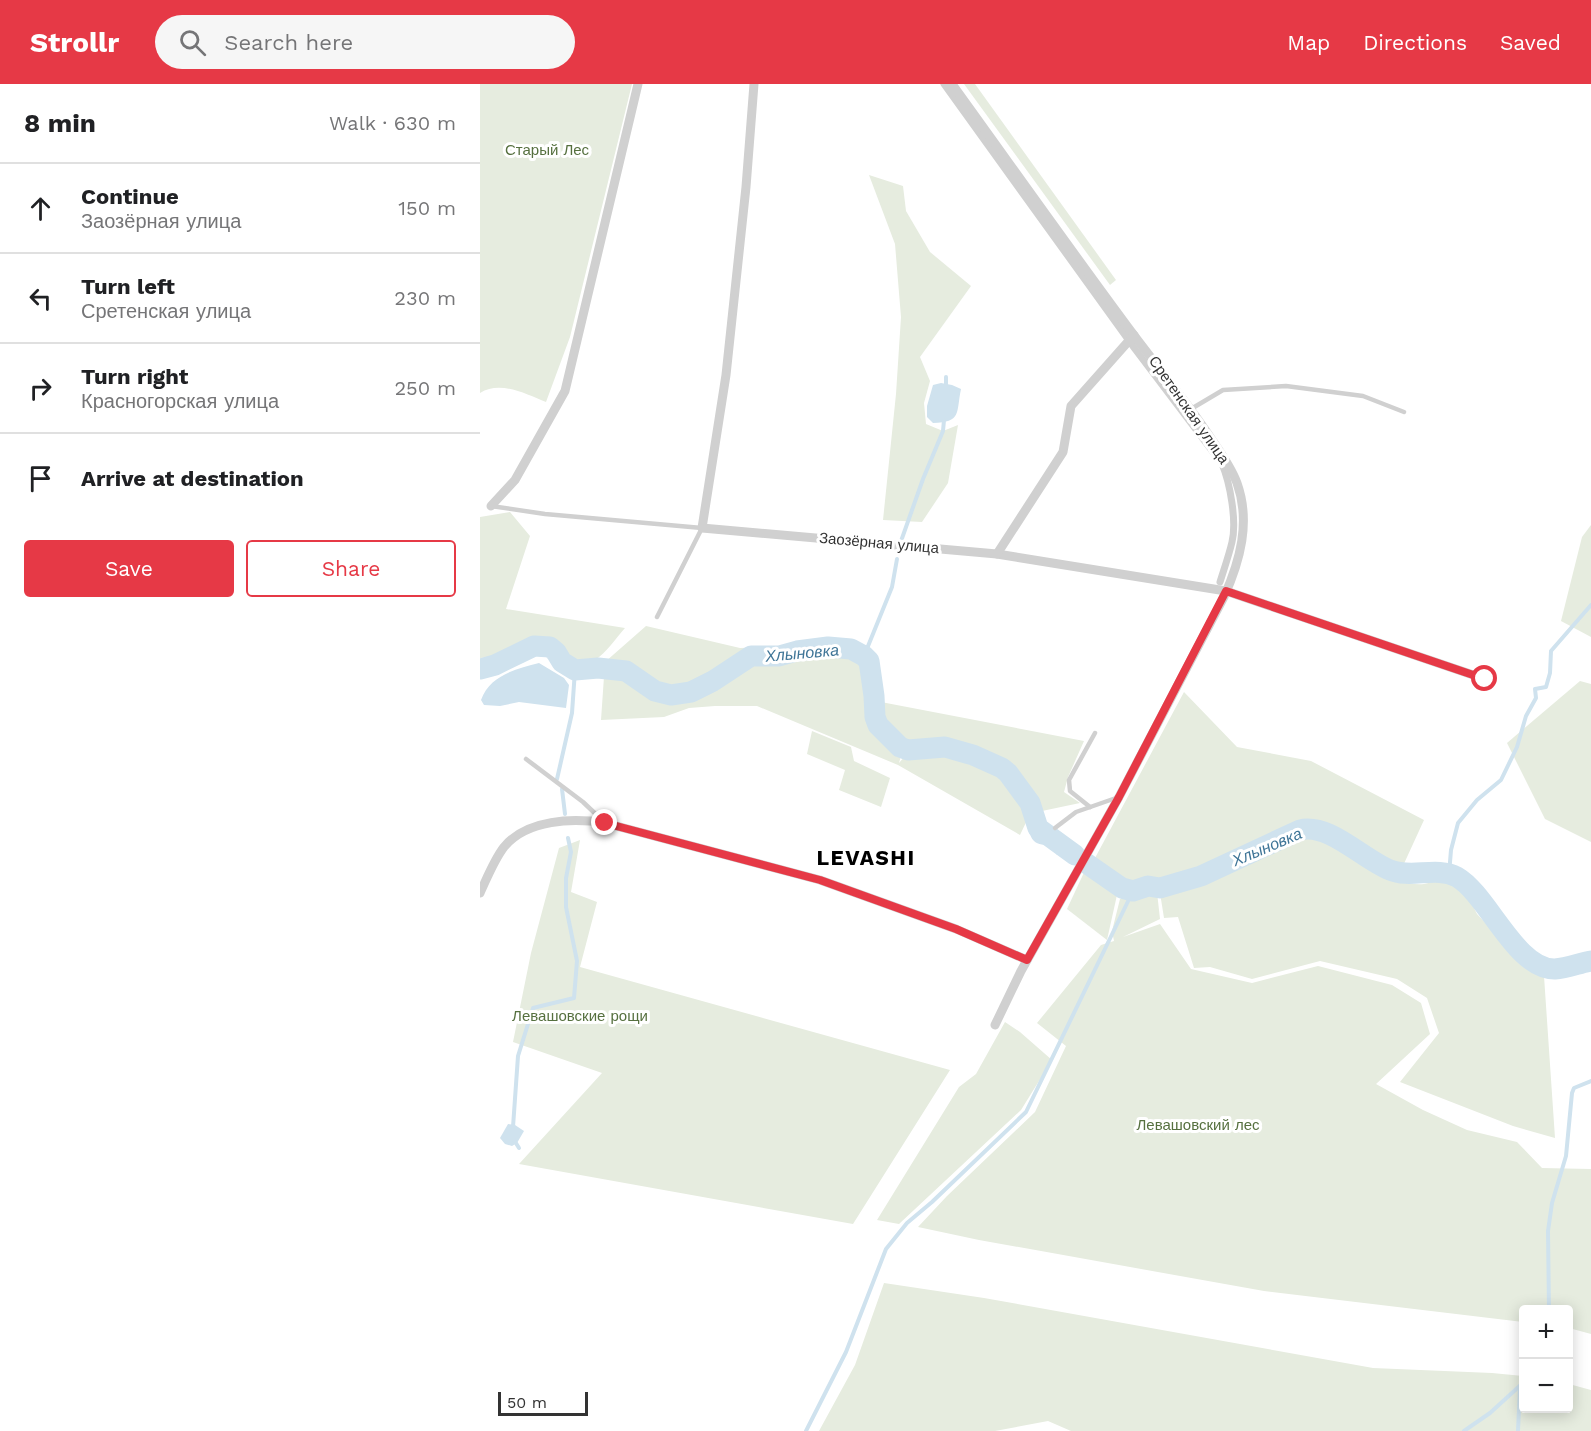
<!DOCTYPE html>
<html lang="en">
<head>
<meta charset="utf-8">
<style>
	body { margin:0; font-family:"Work Sans",sans-serif; background:#f6f6f6; color:#202124 }
	.controls { position:absolute; right:18px; bottom:18px; display:grid; overflow:hidden; border-radius:6px; box-shadow:0 3px 15px #0003 }
	.controls button { width:54px; height:54px; display:grid; place-items:center; padding:0; border:0; border-bottom:2px solid #e0e0e0; background:#fff; color:#202124; font:30px sans-serif }
	.scale { position:absolute; left:18px; bottom:15px; width:90px; box-sizing:border-box; padding-left:6px; border:3px solid #333; border-top:0; font-size:16px; line-height:21px; white-space:nowrap; color:#333; -webkit-text-stroke:4px #fff; paint-order:stroke }
	.stop { position:absolute; width:18px; height:18px; margin:-14px; border:4px solid #e63946; border-radius:50%; background:#fff }
	.stop.end { background:#e63946; border-color:#fff; box-shadow:0 2px 6px #0008 }
	.list { margin:0; padding:0; list-style:none }
	h2 { display:flex; justify-content:space-between; align-items:center; height:78px; margin:0; padding:0 24px; font-size:26px }
	h2 small { font-size:20px; font-weight:400; color:#757577 }
	.list li { display:grid; grid-template-columns:39px 1fr auto; gap:18px; align-items:center; box-sizing:border-box; height:90px; padding:0 24px; border-top:2px solid #e0e0e0 }
	.list b { display:block; font-size:22px; white-space:nowrap }
	.list p { margin:0; font-size:20px; white-space:nowrap; color:#757577 }
	.list em { font-size:20px; font-style:normal; color:#757577 }
	.actions { display:flex; gap:12px; padding:18px 24px }
	.actions a { flex:1; padding:14px 0; border:2px solid #e63946; border-radius:6px; text-align:center; font-size:21px; color:#e63946 }
	.actions .main { background:#e63946; color:#fff }
	.icon { flex:none; width:33px; height:33px; fill:none; stroke:currentColor; stroke-width:2; stroke-linecap:round; stroke-linejoin:round }
	.map { position:relative; flex:none; width:1111px; height:1347px; overflow:hidden }
	header { display:flex; align-items:center; gap:36px; box-sizing:border-box; height:84px; padding:0 30px; background:#e63946; color:#fff }
	header strong { font-size:28px }
	nav { display:flex; gap:33px; margin-inline-start:auto; font-size:21px }
	.search { width:420px; height:54px; background:#f6f6f6; display:flex; align-items:center; gap:15px; box-sizing:border-box; padding:0 21px; border-radius:33px; color:#757577; font-size:22px }
	main { display:flex }
	aside { flex:1; background:#fff }
	.map>svg:first-child { display:block }
	.green { fill:#e6ecdf }
	.water { fill:#cfe2ee }
	.lines { fill:none; stroke-linecap:round; stroke-linejoin:round }
	.stream { stroke:#cfe2ee; stroke-width:4 }
	.river { stroke:#cfe2ee; stroke-width:21 }
	.service { stroke:#d0d0d0; stroke-width:4.5 }
	.pedestrian { stroke:#d0d0d0; stroke-width:7 }
	.minor { stroke:#d0d0d0; stroke-width:9 }
	.route { stroke:#e63946; stroke-width:8 }
	.labels { text-anchor:middle; dominant-baseline:central; stroke-width:6; stroke-linejoin:round; paint-order:stroke }
	.park-label { font-size:15px; fill:#56703f; stroke:#fff }
	.street-label { font-size:15px; fill:#333; stroke:#fff }
	.water-label { font-size:16px; font-style:italic; fill:#3f7597; stroke:#fff }
	.district-label { font-size:21px; font-weight:bold; letter-spacing:1.5px; fill:#000; stroke:#fff }
</style>
</head>
<body>
<header>
<strong>Strollr</strong>
<div class="search"><svg class="icon" aria-label="search" viewBox="0 0 24 24"><circle cx="10" cy="10" r="6"/><path d="M15 15l6 6"/></svg>Search here</div>
<nav><a>Map</a><a>Directions</a><a>Saved</a></nav>
</header>
<main>
<aside>
<h2>8 min<small>Walk · 630 m</small></h2>
<ul class="list">
<li><svg class="icon" aria-label="ahead" viewBox="0 0 24 24"><path d="M12 20V5M6 11l6-6 6 6"/></svg><div><b>Continue</b><p>Заозёрная улица</p></div><em>150 m</em></li>
<li><svg class="icon" aria-label="left" viewBox="0 0 24 24"><path d="M17 20v-9H6M10 6l-5 5 5 5"/></svg><div><b>Turn left</b><p>Сретенская улица</p></div><em>230 m</em></li>
<li><svg class="icon" aria-label="right" viewBox="0 0 24 24"><path d="M7 20v-9h11M14 6l5 5-5 5"/></svg><div><b>Turn right</b><p>Красногорская улица</p></div><em>250 m</em></li>
<li><svg class="icon" aria-label="arrive" viewBox="0 0 24 24"><path d="M6 21V4h12l-3 4 3 4H6"/></svg><div><b>Arrive at destination</b></div></li>
</ul>
<div class="actions"><a class="main">Save</a><a>Share</a></div>
</aside>
<div class="map">
<svg width="1111" height="1347" viewBox="0 0 1111 1347">
	<rect width="100%" height="100%" fill="#fff"/>
	<g class="green">
		<path d="M0 0H152L90 253 66 318C46 310 20 296 0 309Z"/>
		<path d="M484 0H495L636 196 630 201Z"/>
		<path d="M389 91 423 102 426 127 450 168 491 202 440 273 450 297 444 319 446 340 463 347 478 341 468 399 442 438 403 436 416 310 421 233 415 160Z"/>
		<path d="M30 428 50 452 26 525 145 544C136 554 126 569 115 576 100 585 68 563 52 558L14 573 0 574V433Z"/>
		<path d="M1111 441V553L1081 537 1102 453Z"/>
		<path d="M166 542 260 564 321 562 363 568 382 577 390 643 422 668 419 679 425 672 455 666 476 668 516 686 531 696 550 730 540 751 418 681 277 622H235L209 624 184 633 121 636 125 578Z"/>
		<path d="M1100 597 1111 600V758L1065 735 1027 659Z"/>
		<path d="M704 608 757 663 831 677 944 736 922 784 847 744 829 738 772 765 694 797 642 796 615 774Z"/>
		<path d="M401 618 604 657 588 693 584 708 600 719 562 727 524 680 466 658 427 661 400 631Z"/>
		<path d="M332 647 371 663 374 677 410 694 401 723 359 706 365 686 327 670Z"/>
		<path d="M829 750C836 752 844 754 851 757 875 769 917 804 944 800 950 799 956 796 962 794L986 808 997 830 1029 864 1064 892 1075 1054 1033 1042 920 998 959 949 947 914 917 895 840 877 772 895 730 883 714 884 698 833 684 834 680 809 746 791 755 781 781 774 793 762Z"/>
		<path d="M100 756 91 808 117 818 100 883 470 986 373 1140 39 1080 122 989 33 958 51 869 79 764Z"/>
		<path d="M607 782 637 811 627 856 587 825Z"/>
		<path d="M653 807 677 808 680 835 643 853 680 840 711 885 772 899 838 882 912 901 941 919 950 950 896 1000 943 1026 987 1046 1037 1058 1062 1084 1111 1085V1250L1089 1244 1088 1226H1044L1043 1238 784 1207 499 1156 438 1143 467 1112 555 1028 586 962 557 939 621 861 634 857 632 847 640 815Z"/>
		<path d="M525 938 540 948 572 976 541 1026 419 1140 397 1136 479 1003 496 990Z"/>
		<path d="M404 1199 504 1214 893 1284 1012 1289 1043 1292 1044 1324H1088L1089 1300 1111 1306V1347H591L568 1337 515 1347H339L375 1281Z"/>
	</g>
	<g class="water">
		<path d="M461 299 472 301 481 305C476 329 482 338 453 339L447 333V322L453 301Z"/>
		<path d="M59 579 84 594 89 601 86 624 39 618 20 622 4 621 1 616C10 591 36 585 59 579Z"/>
		<path d="M556 736 580 761 577 771 570 760C561 762 553 760 550 750L554 743 551 739Z"/>
		<path d="M28 1040 35 1041 44 1047 37 1059 32 1062 25 1060 20 1054Z"/>
	</g>
	<g class="lines">
		<g class="stream">
			<path d="M466 304V293"/>
			<path d="M420 460 443 395 463 347 464 336"/>
			<path d="M384 572 412 503 417 475"/>
			<path d="M77 695 92 629 95 586"/>
			<path d="M82 705 85 730"/>
			<path d="M969 790 971 766 978 739 997 716 1021 696 1037 663 1046 632 1056 614 1055 605 1066 603 1070 589 1071 567 1111 521"/>
			<path d="M33 1043 38 972 53 924 94 914 97 877 86 823V794L91 768 88 754"/>
			<path d="M34 1056 39 1064"/>
			<path d="M1069 1226 1068 1147 1072 1119 1086 1072 1092 1009 1094 1004 1111 997"/>
			<path d="M326 1347 366 1268 406 1165 427 1139 452 1118 546 1028 653 807"/>
			<path d="M984 1347 1010 1329 1044 1298"/>
			<path d="M1038 1347 1040 1303"/>
		</g>
		<g class="river">
			<path d="M0 585 15 581 54 562 70 563 76 568 82 578 95 586 118 584 146 587 175 607 191 611 211 608 233 597 271 572H299L317 567 348 563 371 565 384 572 389 577 394 612 395 633 398 641 420 663 428 666 465 663 493 671 522 684 528 689 550 719 558 744 595 771"/>
			<path d="M606 779 642 804 653 807 668 802 680 804 721 792 820 746C848 738 884 776 910 786 931 795 956 782 977 793 1008 811 1036 886 1075 885 1087 884 1100 879 1111 877"/>
		</g>
		<g class="service">
			<path d="M711 325 743 306 806 302 883 312 924 328"/>
			<path d="M11 422 65 430 222 444 177 533"/>
			<path d="M46 675 103 718 123 737"/>
			<path d="M610 723 590 707 589 696 615 649"/>
			<path d="M575 744 596 728 636 714"/>
		</g>
		<path class="pedestrian" d="M464 0 655 265 742 380C750 399 757 437 752 458 749 471 744 485 740 498"/>
		<g class="minor">
			<path d="M274 0 266 103 246 291 222 444 517 470 746 507 1005 595"/>
			<path d="M472 0C532 83 592 168 653 250 679 285 708 319 732 356 741 369 751 383 757 399 771 438 760 477 744 513L639 713 541 887 515 941"/>
			<path d="M11 422 35 396 85 307 158 0"/>
			<path d="M517 470 583 368 591 322 654 251"/>
			<path d="M0 809C7 794 14 776 24 763 47 735 93 734 125 739L340 796 476 845 547 876"/>
		</g>
	</g>
	<g class="lines">
		<path class="route" d="M125 739 340 796 476 845 547 876 639 713 746 507 1005 595"/>
	</g>
	<g class="labels">
		<g class="park-label">
			<text x="67" y="66">Старый Лес</text>
			<text x="100" y="932">Левашовские рощи</text>
			<text x="718" y="1041">Левашовский лес</text>
		</g>
		<g class="street-label">
			<text transform="translate(709 326) rotate(55)">Сретенская улица</text>
			<text transform="translate(399 459) rotate(5)">Заозёрная улица</text>
		</g>
		<g class="water-label">
			<text transform="translate(322 569) rotate(-5)">Хлыновка</text>
			<text transform="translate(787 763) rotate(-23)">Хлыновка</text>
		</g>
		<g class="district-label">
			<text x="386" y="773">LEVASHI</text>
		</g>
	</g>
</svg>
<div class="controls">
<button>+</button>
<button>−</button>
</div>
<div class="scale">50 m</div>
<div class="stop" style="left:1005px;top:595px"></div>
<div class="stop end" style="left:125px;top:739px"></div>
</div>
</main>
</body>
</html>
